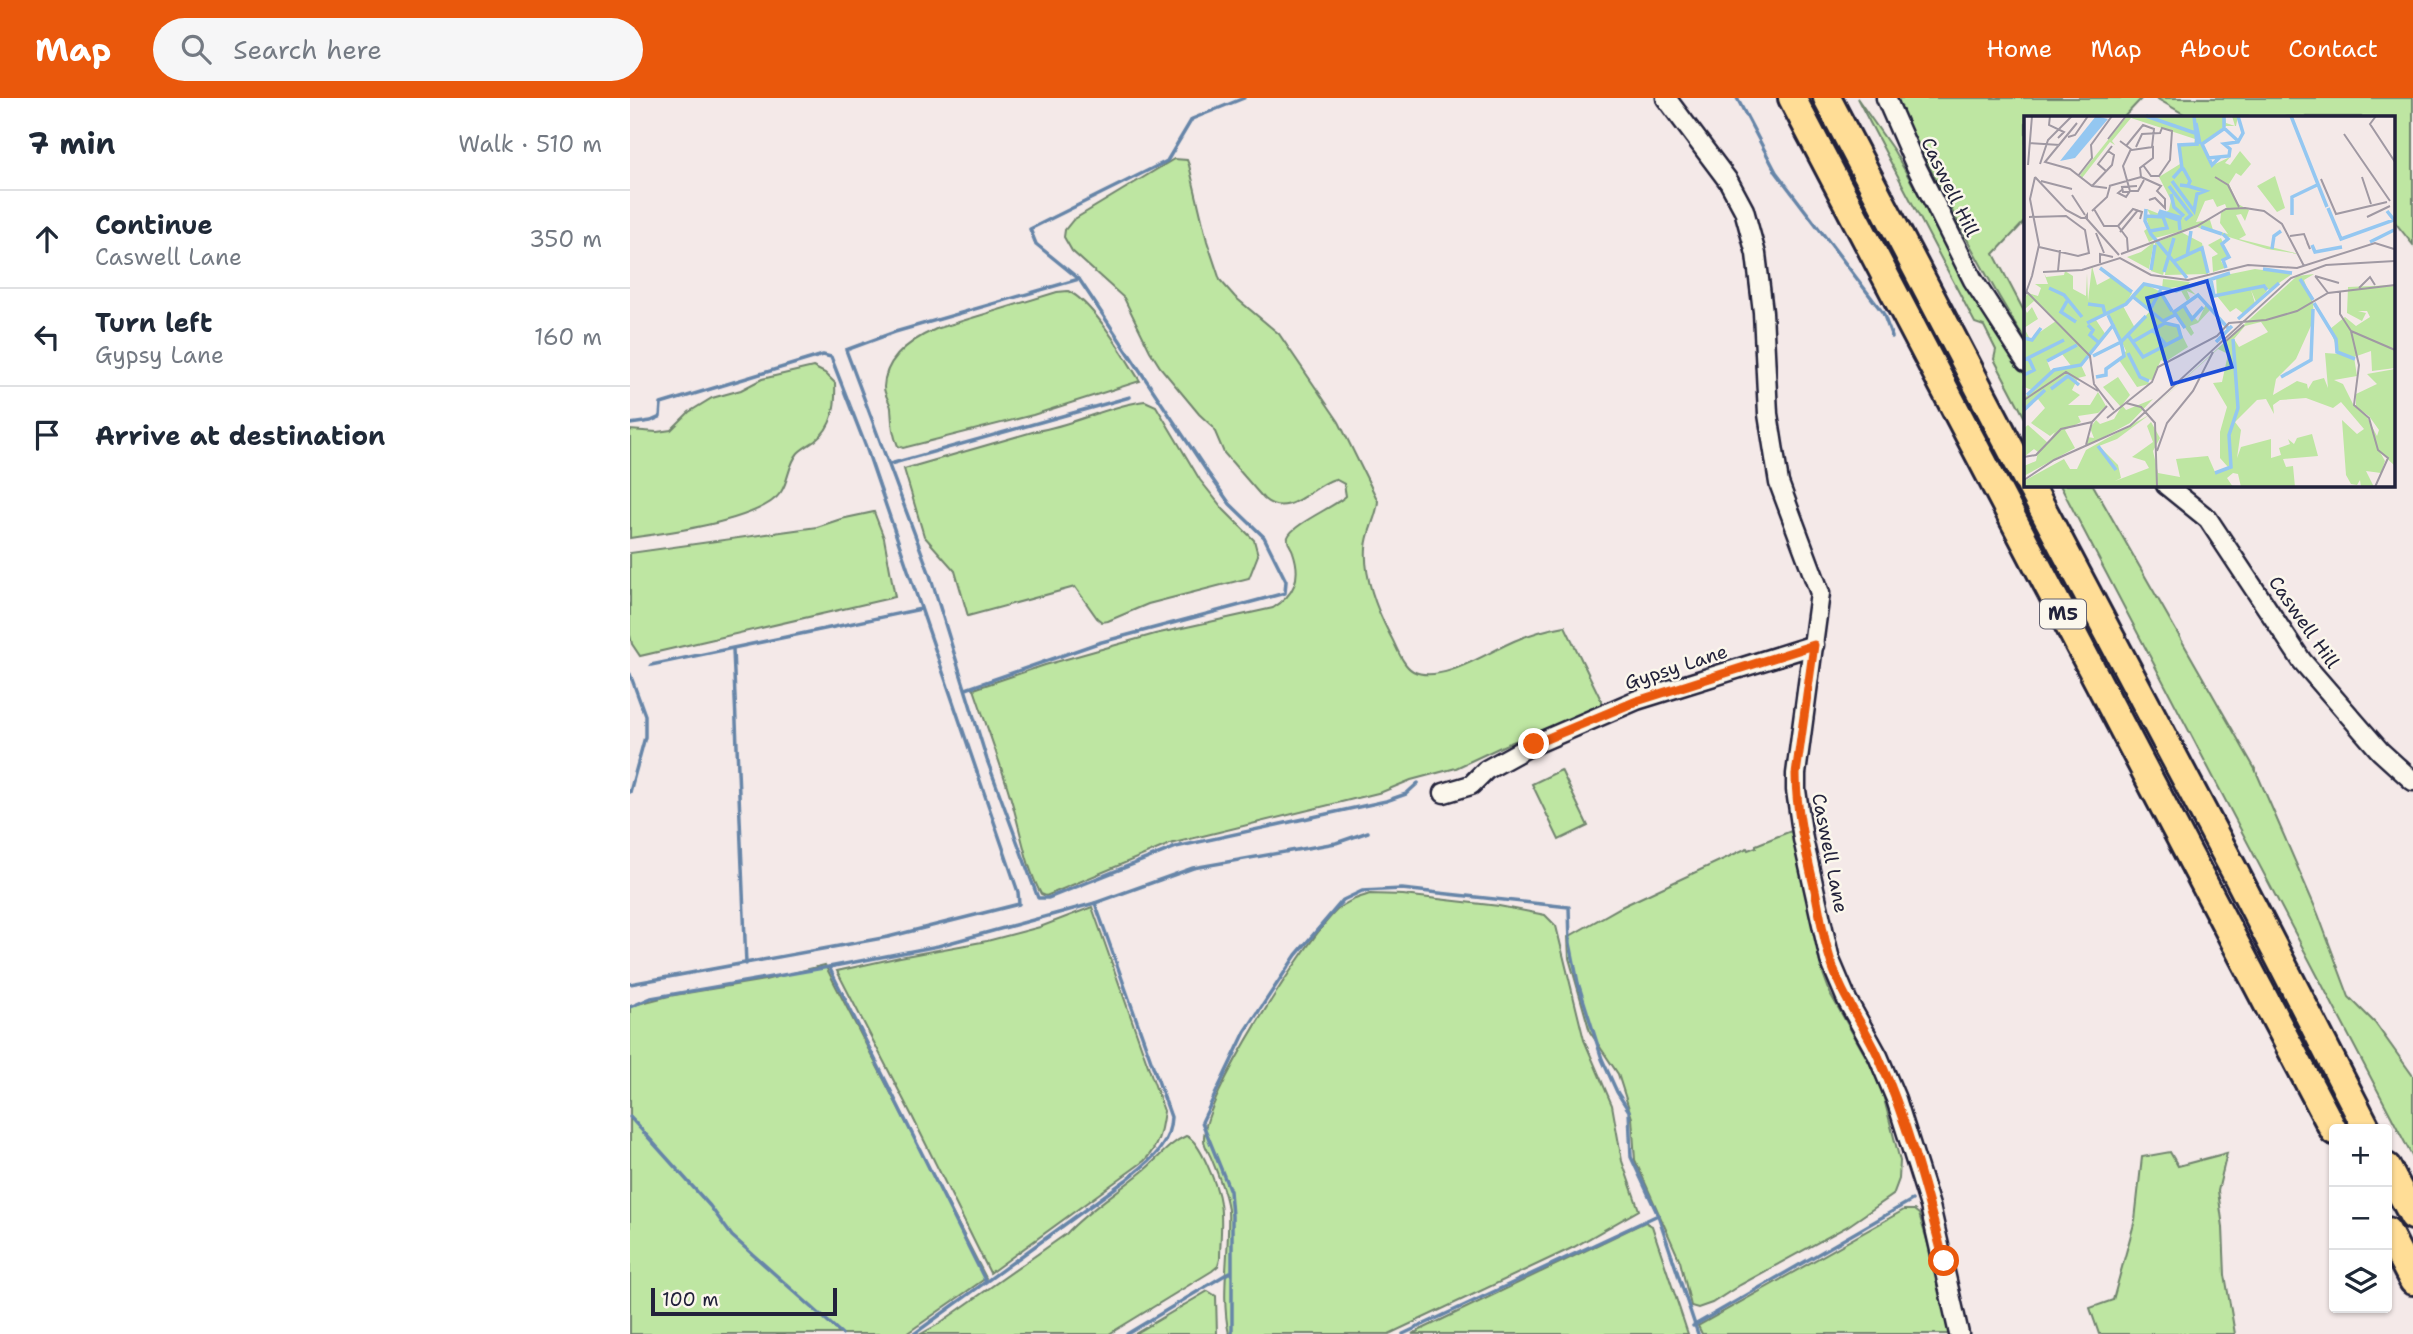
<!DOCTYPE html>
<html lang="en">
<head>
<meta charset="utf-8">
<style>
	body { margin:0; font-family:"Shantell Sans",sans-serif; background:#f6f6f7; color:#1f2937 }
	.controls { position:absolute; right:21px; bottom:21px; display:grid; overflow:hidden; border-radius:7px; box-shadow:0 2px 5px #0004 }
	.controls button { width:63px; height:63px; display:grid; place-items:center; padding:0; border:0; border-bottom:2px solid #e0e1e3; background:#fff; color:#1f2937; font:35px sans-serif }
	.scale { position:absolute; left:21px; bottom:18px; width:186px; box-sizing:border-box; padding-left:7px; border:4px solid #22223b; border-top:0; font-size:19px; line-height:24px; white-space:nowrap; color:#22223b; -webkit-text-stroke:5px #fbf7ec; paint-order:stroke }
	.stop { position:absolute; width:21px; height:21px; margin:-16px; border:5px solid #ea580c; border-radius:50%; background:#fff }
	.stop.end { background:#ea580c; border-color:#fff; box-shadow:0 2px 7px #0008 }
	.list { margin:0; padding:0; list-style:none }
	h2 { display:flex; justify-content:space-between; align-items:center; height:91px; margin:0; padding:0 28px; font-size:30px }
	h2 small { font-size:23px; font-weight:400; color:#747a83 }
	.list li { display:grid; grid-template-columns:46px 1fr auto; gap:21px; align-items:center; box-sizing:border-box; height:98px; padding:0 28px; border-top:2px solid #e0e1e3 }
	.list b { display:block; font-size:26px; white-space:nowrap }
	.list p { margin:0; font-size:23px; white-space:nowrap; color:#747a83 }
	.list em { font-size:23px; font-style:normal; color:#747a83 }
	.icon { flex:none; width:38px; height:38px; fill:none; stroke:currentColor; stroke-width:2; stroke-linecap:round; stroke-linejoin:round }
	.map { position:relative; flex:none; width:1783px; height:1236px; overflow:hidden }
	header { display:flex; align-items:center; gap:42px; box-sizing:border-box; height:98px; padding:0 35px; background:#ea580c; color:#fff }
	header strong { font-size:33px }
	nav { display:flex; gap:38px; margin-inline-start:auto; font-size:24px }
	.search { width:490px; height:63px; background:#f6f6f7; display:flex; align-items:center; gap:18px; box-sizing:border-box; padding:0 24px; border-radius:38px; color:#747a83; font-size:26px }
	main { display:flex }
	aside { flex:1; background:#fff }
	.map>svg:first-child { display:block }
	.green { fill:#bee6a2; stroke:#70846e; stroke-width:2 }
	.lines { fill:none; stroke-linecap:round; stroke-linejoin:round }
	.stream { stroke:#6685a8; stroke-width:3.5 }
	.minor-casing { stroke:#22223b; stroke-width:23 }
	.highway-casing { stroke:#22223b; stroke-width:32 }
	.minor { stroke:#fbf7ec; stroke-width:18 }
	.highway { stroke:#ffdd96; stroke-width:26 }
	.route { stroke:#ea580c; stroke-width:9 }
	.labels { text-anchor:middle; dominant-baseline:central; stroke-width:5; stroke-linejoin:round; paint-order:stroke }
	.shield { fill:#fbf7ec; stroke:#636270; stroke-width:2 }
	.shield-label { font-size:18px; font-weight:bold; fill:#22223b }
	.street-label { font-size:19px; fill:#22223b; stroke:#fbf7ec }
	.inset-river { fill:none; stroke:#94c7f1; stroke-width:3.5 }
	.inset-road { fill:none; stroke:#a099a3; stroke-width:2 }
	.view { fill:#1d4ed8; fill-opacity:0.15; stroke:#1d4ed8; stroke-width:3.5 }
	.inset-edge { fill:none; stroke:#22223b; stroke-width:3.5 }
</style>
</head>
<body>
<header>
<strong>Map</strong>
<div class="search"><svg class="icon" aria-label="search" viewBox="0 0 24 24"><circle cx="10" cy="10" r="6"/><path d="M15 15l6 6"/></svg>Search here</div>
<nav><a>Home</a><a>Map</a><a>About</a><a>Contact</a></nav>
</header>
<main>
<aside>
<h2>7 min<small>Walk · 510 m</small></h2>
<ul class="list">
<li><svg class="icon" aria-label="ahead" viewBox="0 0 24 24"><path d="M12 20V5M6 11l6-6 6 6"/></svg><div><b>Continue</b><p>Caswell Lane</p></div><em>350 m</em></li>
<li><svg class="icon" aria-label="left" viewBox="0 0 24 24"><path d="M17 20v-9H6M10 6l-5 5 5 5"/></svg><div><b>Turn left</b><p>Gypsy Lane</p></div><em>160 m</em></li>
<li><svg class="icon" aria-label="arrive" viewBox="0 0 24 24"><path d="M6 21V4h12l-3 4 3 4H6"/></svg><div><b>Arrive at destination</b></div></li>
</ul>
</aside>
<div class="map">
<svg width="1783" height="1236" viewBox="0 0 1783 1236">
	<rect width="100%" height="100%" fill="#f4e9e8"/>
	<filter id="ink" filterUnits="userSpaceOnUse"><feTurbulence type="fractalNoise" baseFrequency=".0143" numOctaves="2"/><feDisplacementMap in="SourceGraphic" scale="14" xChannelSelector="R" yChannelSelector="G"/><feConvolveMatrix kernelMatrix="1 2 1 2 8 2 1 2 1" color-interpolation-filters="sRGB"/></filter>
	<g filter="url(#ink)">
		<g class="green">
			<path d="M1227 0 1264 53 1331 172 1396 278V322L1364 261 1366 252 1354 228 1345 225Z"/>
			<path d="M1267 0H1512L1494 19H1396V122L1364 156 1396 217V243C1349 169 1310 90 1270 11Z"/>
			<path d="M1526 0H1783V147L1764 123V19H1559Z"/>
			<path d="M544 61 557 62 559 67 577 143 590 182 605 199 649 236 709 324 748 403C747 419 737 433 736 450 734 478 747 512 760 537 766 547 772 567 783 573 810 587 860 553 884 543 900 536 918 531 935 528L974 608 875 647 826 670 781 682 752 694 540 746 416 798 411 796C398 772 393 745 386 719 375 676 358 633 344 591L415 567 525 536 643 510C664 497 672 480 663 454 662 449 656 445 658 439 663 426 704 409 716 398L714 386 705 381C682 387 659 422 634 401L594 355 583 329 569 316 530 269 520 253 494 200 442 153 434 139 435 132 443 122Z"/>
			<path d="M438 193C464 205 494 258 510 283L403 317 273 350 268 348C262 335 262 324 261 310 260 303 254 297 254 289 255 259 281 242 306 231L427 194Z"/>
			<path d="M183 269 195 275 205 285C206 306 204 328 185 343 179 347 173 350 168 355 158 367 159 382 151 394 132 423 34 435 0 440V332L27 334 41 332 59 314 82 300 111 292 132 281Z"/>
			<path d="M515 303 526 308 570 382 594 412 624 442 628 457 619 480 518 506 478 523 472 524 467 520 445 489 338 518 325 473 294 438 274 371 406 333C444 327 477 308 515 303Z"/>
			<path d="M1430 387H1463L1625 671 1688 816 1719 899 1745 925 1783 978V1060Z"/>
			<path d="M244 414 254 440 265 499 10 558 2 546 0 537V455L187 429 211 421Z"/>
			<path d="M931 672 958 728 929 742 902 686Z"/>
			<path d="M1161 733 1170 761 1191 870 1201 897 1240 966 1252 993 1270 1063 1269 1081 1263 1097 1218 1128 1110 1187 1082 1205 1068 1210 1061 1208 1050 1163 1005 1062 1002 1020 988 976 960 934 939 860 938 839 991 809 1117 750 1118 752 1126 749V747Z"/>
			<path d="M740 796 773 797 869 808 915 817 926 828 954 942 982 1007 992 1063 1009 1112 944 1149 759 1236H599C590 1197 600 1153 598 1113 597 1097 588 1077 582 1062 580 1056 574 1048 574 1042 571 1003 676 842 707 812 716 803 728 800 740 796Z"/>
			<path d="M462 809 534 1013C531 1033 529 1048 514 1063L360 1175 282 1018 207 873 270 859 357 843 410 829Z"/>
			<path d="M195 867 356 1180 276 1236H0V908L39 898 135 882Z"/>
			<path d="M556 1038C570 1042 588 1090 590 1105 593 1123 590 1143 590 1161L588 1168 582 1173 479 1236H291L307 1227 436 1136C458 1112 488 1094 513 1073 527 1062 539 1045 556 1038Z"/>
			<path d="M1540 1054 1548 1068 1597 1055 1588 1093 1593 1129 1595 1177 1605 1236H1469L1460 1210 1483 1202 1505 1122 1512 1059Z"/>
			<path d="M1274 1112H1284L1289 1116 1313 1195 1321 1236H1072L1068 1228Z"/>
			<path d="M1015 1124 1022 1128 1058 1236H782Z"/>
			<path d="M578 1193 586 1198 587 1236H505Z"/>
		</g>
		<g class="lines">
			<g class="stream">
				<path d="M614 0 562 21 537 63 400 131 406 146 449 181 265 234 216 252 300 477 357 662 408 800H418L546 749 756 703 776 696 788 685"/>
				<path d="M1107 0 1146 74 1253 215 1262 239"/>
				<path d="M0 326 21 323 30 319 31 306 193 257 201 259 236 349 388 794 389 806 258 839 0 886"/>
				<path d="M260 366 500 299"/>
				<path d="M103 551 116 866"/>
				<path d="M21 567 291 511"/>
				<path d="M0 576 15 617V639L0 694"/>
				<path d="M336 591 468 545 655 495 656 483 634 439 600 406 578 375 449 181"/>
				<path d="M199 869 355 1182"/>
				<path d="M0 909 21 900 199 869 308 848 465 805 563 770 706 745 738 734"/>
				<path d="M0 1019 80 1108 102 1138 212 1236"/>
				<path d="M1063 1228 1282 1102"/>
				<path d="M284 1236 496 1082C518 1064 540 1050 541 1019L465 805"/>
				<path d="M497 1236 600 1174"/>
				<path d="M602 1236V1118L600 1093 572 1024 615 934 666 857 713 802 732 793 772 791 939 809 940 845 948 885 972 961 987 994 999 1013 1001 1059 1028 1117 1068 1236"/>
				<path d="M773 1236 1028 1117"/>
			</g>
			<g class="minor-casing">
				<g id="minor">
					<path d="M1036 0 1099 84 1114 112 1126 156 1133 214 1138 316 1149 385 1190 495 1166 676V692L1173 741 1200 862 1217 902 1248 958 1266 1001 1300 1108 1329 1236"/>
					<path d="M1256 0 1284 64 1343 182 1396 264"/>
					<path d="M1536 387 1578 421 1672 563 1750 653 1783 683"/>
					<path d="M814 695 841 687 856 672 896 650 1007 602 1184 547"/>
				</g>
			</g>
			<g class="highway-casing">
				<g id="highway">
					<path d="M1162 0 1704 1033"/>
					<path d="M1197 0 1396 380"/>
					<path d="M1400 387 1606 776 1737 1031"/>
					<path d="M1757 1069 1783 1118"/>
					<path d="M1757 1133 1783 1183"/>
				</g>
			</g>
			<use href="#minor" class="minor"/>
			<use href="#highway" class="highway"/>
		</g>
	</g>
	<g class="lines" filter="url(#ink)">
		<path class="route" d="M904 646 1007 603 1184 547 1166 676C1166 715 1176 754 1185 792 1191 821 1195 852 1207 880 1218 908 1237 932 1249 960 1278 1025 1296 1095 1314 1163"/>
	</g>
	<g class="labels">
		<rect class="shield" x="1410" y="501.5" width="46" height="29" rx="5"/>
		<g class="shield-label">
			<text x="1433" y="516">M5</text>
		</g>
		<g class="street-label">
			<text transform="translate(1320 89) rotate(64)">Caswell Hill</text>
			<text transform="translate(1674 524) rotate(55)">Caswell Hill</text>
			<text transform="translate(1046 569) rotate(-18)">Gypsy Lane</text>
			<text transform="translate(1200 755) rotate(79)">Caswell Lane</text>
		</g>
	</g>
	<g transform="translate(1394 18)">
		<rect width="371" height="371" fill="#f4e9e8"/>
		<path d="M103 0H201L202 7 211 10 208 0H214L212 10H201L177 28 187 50 206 41 205 31 207 40 201 47 206 49 216 35 227 48 217 60 212 57 205 68 214 88 225 94 221 105 217 98 212 99 222 119 215 123 275 138 243 133 173 111 131 122 127 117 130 123 125 126 120 115 125 111 122 101 127 100 123 93 138 99 145 94 147 84 135 61 156 48 155 28H170L171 23 107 2 88 25 91 29 86 26 58 62 56 59ZM189 83 193 91 201 88 203 93 197 97 196 107 204 118 189 114 186 104 172 106 181 85ZM251 60 261 92 253 96 233 70ZM157 116 178 127 184 158 141 159 142 149 139 159 127 155 131 127ZM197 122 204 140 197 145 201 152 189 156 188 141 194 138 184 129ZM130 126 125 153 103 141 117 136ZM68 150 73 169 88 161 108 177 102 187 86 195 99 190 111 212 126 195 108 179 121 168 137 176 150 198 141 207 154 211 164 231 141 246 137 244 128 264 123 263 125 268 113 271 95 244 102 235 89 206 83 198 72 204 82 219 57 249 62 260 54 262 48 274 56 279 44 289H66L74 276 82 290 74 297 54 300 57 306 41 314 51 332 0 360V350L12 345 14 336 10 333 0 341V312L4 309 24 327 31 316 26 320 7 307 21 292 14 283 0 294V282L8 274 0 271V183L4 177 14 180 17 172 11 168H24L20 157 22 161 40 159 41 155 49 160V173L62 180 63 157 64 185ZM10 185 32 205 6 223 0 212 14 203 8 191 3 197 1 193ZM38 238 48 251 27 255 23 245ZM231 153 268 158 245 174 241 169 234 172 241 170 243 175 232 186 227 174 231 187 220 198 212 192 206 196 193 180 192 161ZM290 158 280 164 289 187 290 203 272 243 252 263 249 279 273 265 283 268 284 273 289 265 300 262 304 272 301 237 315 238 306 213 321 201 332 210 346 201 343 195H334L342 197 338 205 323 197 324 171 371 169V252L348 255 347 235 330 241 333 260 310 264 319 268 330 290 343 301 353 320 355 314 345 300 332 291V278L353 268 343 258 371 253V350L356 336 361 345 357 357 342 355 350 371H337L336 364 333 369 327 368 322 359 318 304 333 318 340 313 317 286 309 292 282 282 256 284 249 289 250 298 242 283 233 284 211 306 217 314 213 342 217 331 247 323V342L257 339 255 332 266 328 264 323 270 328 273 322 288 318 294 340 259 343 262 351 269 350 271 371H217L214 358 209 357 203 362 209 371H0V365L40 343 46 353H53L62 334 125 299 93 323 75 330 94 349 97 362 91 365 125 352 121 345 108 341 129 326 123 310 127 306 136 322 129 335 134 357 156 361 152 343 184 340 191 356 204 351 196 342V316L203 291 189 267 198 266 204 238 194 233 124 296 273 160ZM237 206 244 216 215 231 210 223 221 210ZM139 163 166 166 163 170 172 179 163 175 166 182 163 185 156 173 161 170 138 173ZM182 188 188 192 174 207 166 210 170 217 167 220 150 196 159 190 174 205ZM94 261 106 279 98 289 102 294 129 283 106 307 63 330V321L70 322 66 312 72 304 76 308 90 303 97 291 79 271Z" fill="#bee6a2" fill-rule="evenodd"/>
		<path d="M72 0 84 3 51 42 36 45Z" fill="#94c7f1"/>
		<path class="inset-river" d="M122 0 171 17M200 0V12L213 24M267 0 303 91M172 7 176 28M196 41 188 49 178 28 201 12M184 42 205 40 206 33 200 28 214 26 219 17 214 0M149 62 158 52 155 29 173 28 170 0M148 65 170 95 173 78 181 75 164 70M156 69 164 70 166 65 159 52M145 70 167 99 161 104M147 78 150 91 160 100M304 92 317 123 370 104 363 95M122 93 121 105 127 118 163 162M135 95 158 102M134 97 155 104 156 114M268 99V81L293 69M123 100 139 101 143 112 126 115M177 111 198 118M199 118 204 123 198 128 205 141 199 144 202 152M346 126 370 114M288 129 291 136 318 131M248 133 250 120 257 115M163 140 167 115M150 145 178 132 184 157M76 152 108 176M239 153 268 157M127 154 131 129M140 156 150 122M276 163 289 184M187 164 190 180 240 170 243 174M25 172 40 179 58 201M108 180 139 205 151 199M43 185 37 196 52 206M290 187 312 223 313 236 331 243M64 188 79 190 81 198M160 190 168 203 179 191M126 194 136 175 148 195M214 203 255 167M63 207 102 188 120 168 152 175 206 157M64 209 69 214 66 219 74 226M161 212 150 196 174 179 204 212M129 214 143 230M104 219 119 241 157 221 154 210 141 207 110 225M0 222 8 224 17 212M192 226 208 210M104 237 116 261 125 265M69 240 97 226 84 199M0 244 40 224M23 245 53 229M0 259 10 254 5 243M72 261 82 259V253L100 240 97 226 122 200M257 261 287 244 289 193M27 273 44 260 55 269M3 279 30 254 57 249 90 208M0 294 21 274M74 330 92 354M191 357 207 351 205 319 214 292 209 223"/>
		<path class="inset-road" d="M26 0 25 9 40 16 34 22M352 0 346 8 371 46M53 7 21 46 46 53 68 70 83 72M320 18 366 85M44 21 51 19 64 0H70M84 23 102 0M5 27 36 29M102 30 119 9 130 13 128 31M112 31 118 18 136 17 138 12 148 15 146 44 135 60H127L119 49M107 33 99 50 106 75H114L120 64M16 48 24 24 48 0M4 49 8 0M82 55 74 48 88 30M54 60 68 42 67 29 88 0M11 61 42 94 57 102H63V99L61 102M117 61 137 70 133 75 141 83V92L131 82 125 84M191 61 204 69 215 91M338 61 347 88M297 63 312 98 363 86M17 65 48 73M68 70 88 49 90 39 84 35M85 70 117 61 116 52 129 42V31L108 34 96 25M99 73 94 77 102 81 106 75M106 76H99L98 71 113 70M48 79 61 99M70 93 80 110H94L103 122 104 136M68 95 83 81 86 70M5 101 42 100 61 114 65 137 54 140 15 131M343 101 366 90M62 102 95 139M94 110 109 93 118 96 116 103M96 116 114 94M72 117 80 137M266 120 280 118 286 133 283 126M97 138 173 110 202 93 221 92 240 95 258 108 280 150M76 147V138L89 141M34 155 36 134M19 156 58 154 96 142 127 159 164 164 224 149 273 152 351 127 370 133M8 160 15 129 6 83 11 61M291 160 315 167M291 160 304 177M335 172 346 161 351 169M3 176 66 240 70 268 90 294M316 176V198L327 215M0 182 8 160M327 215 335 249 330 289 345 302 354 334 364 342 351 371M327 215 371 234M202 225 220 209M0 284 42 256 74 275M102 287 117 291 131 307 133 371M83 302 128 266 134 251 193 220 205 207 242 204 273 195 304 177 371 169M62 329 68 306M133 335 143 307 169 275 189 236M0 341 12 339 37 313 68 306 83 290M0 364 30 344 106 310 267 162 302 149 371 145"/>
		<path class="view" d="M183 165 208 251 148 268 123 182Z"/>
		<rect width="371" height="371" class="inset-edge"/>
	</g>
</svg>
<div class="controls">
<button>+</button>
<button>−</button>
<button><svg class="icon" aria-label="layers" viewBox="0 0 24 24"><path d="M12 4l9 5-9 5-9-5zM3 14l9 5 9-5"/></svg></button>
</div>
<div class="scale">100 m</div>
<div class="stop" style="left:1314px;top:1163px"></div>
<div class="stop end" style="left:904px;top:646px"></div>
</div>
</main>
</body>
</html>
